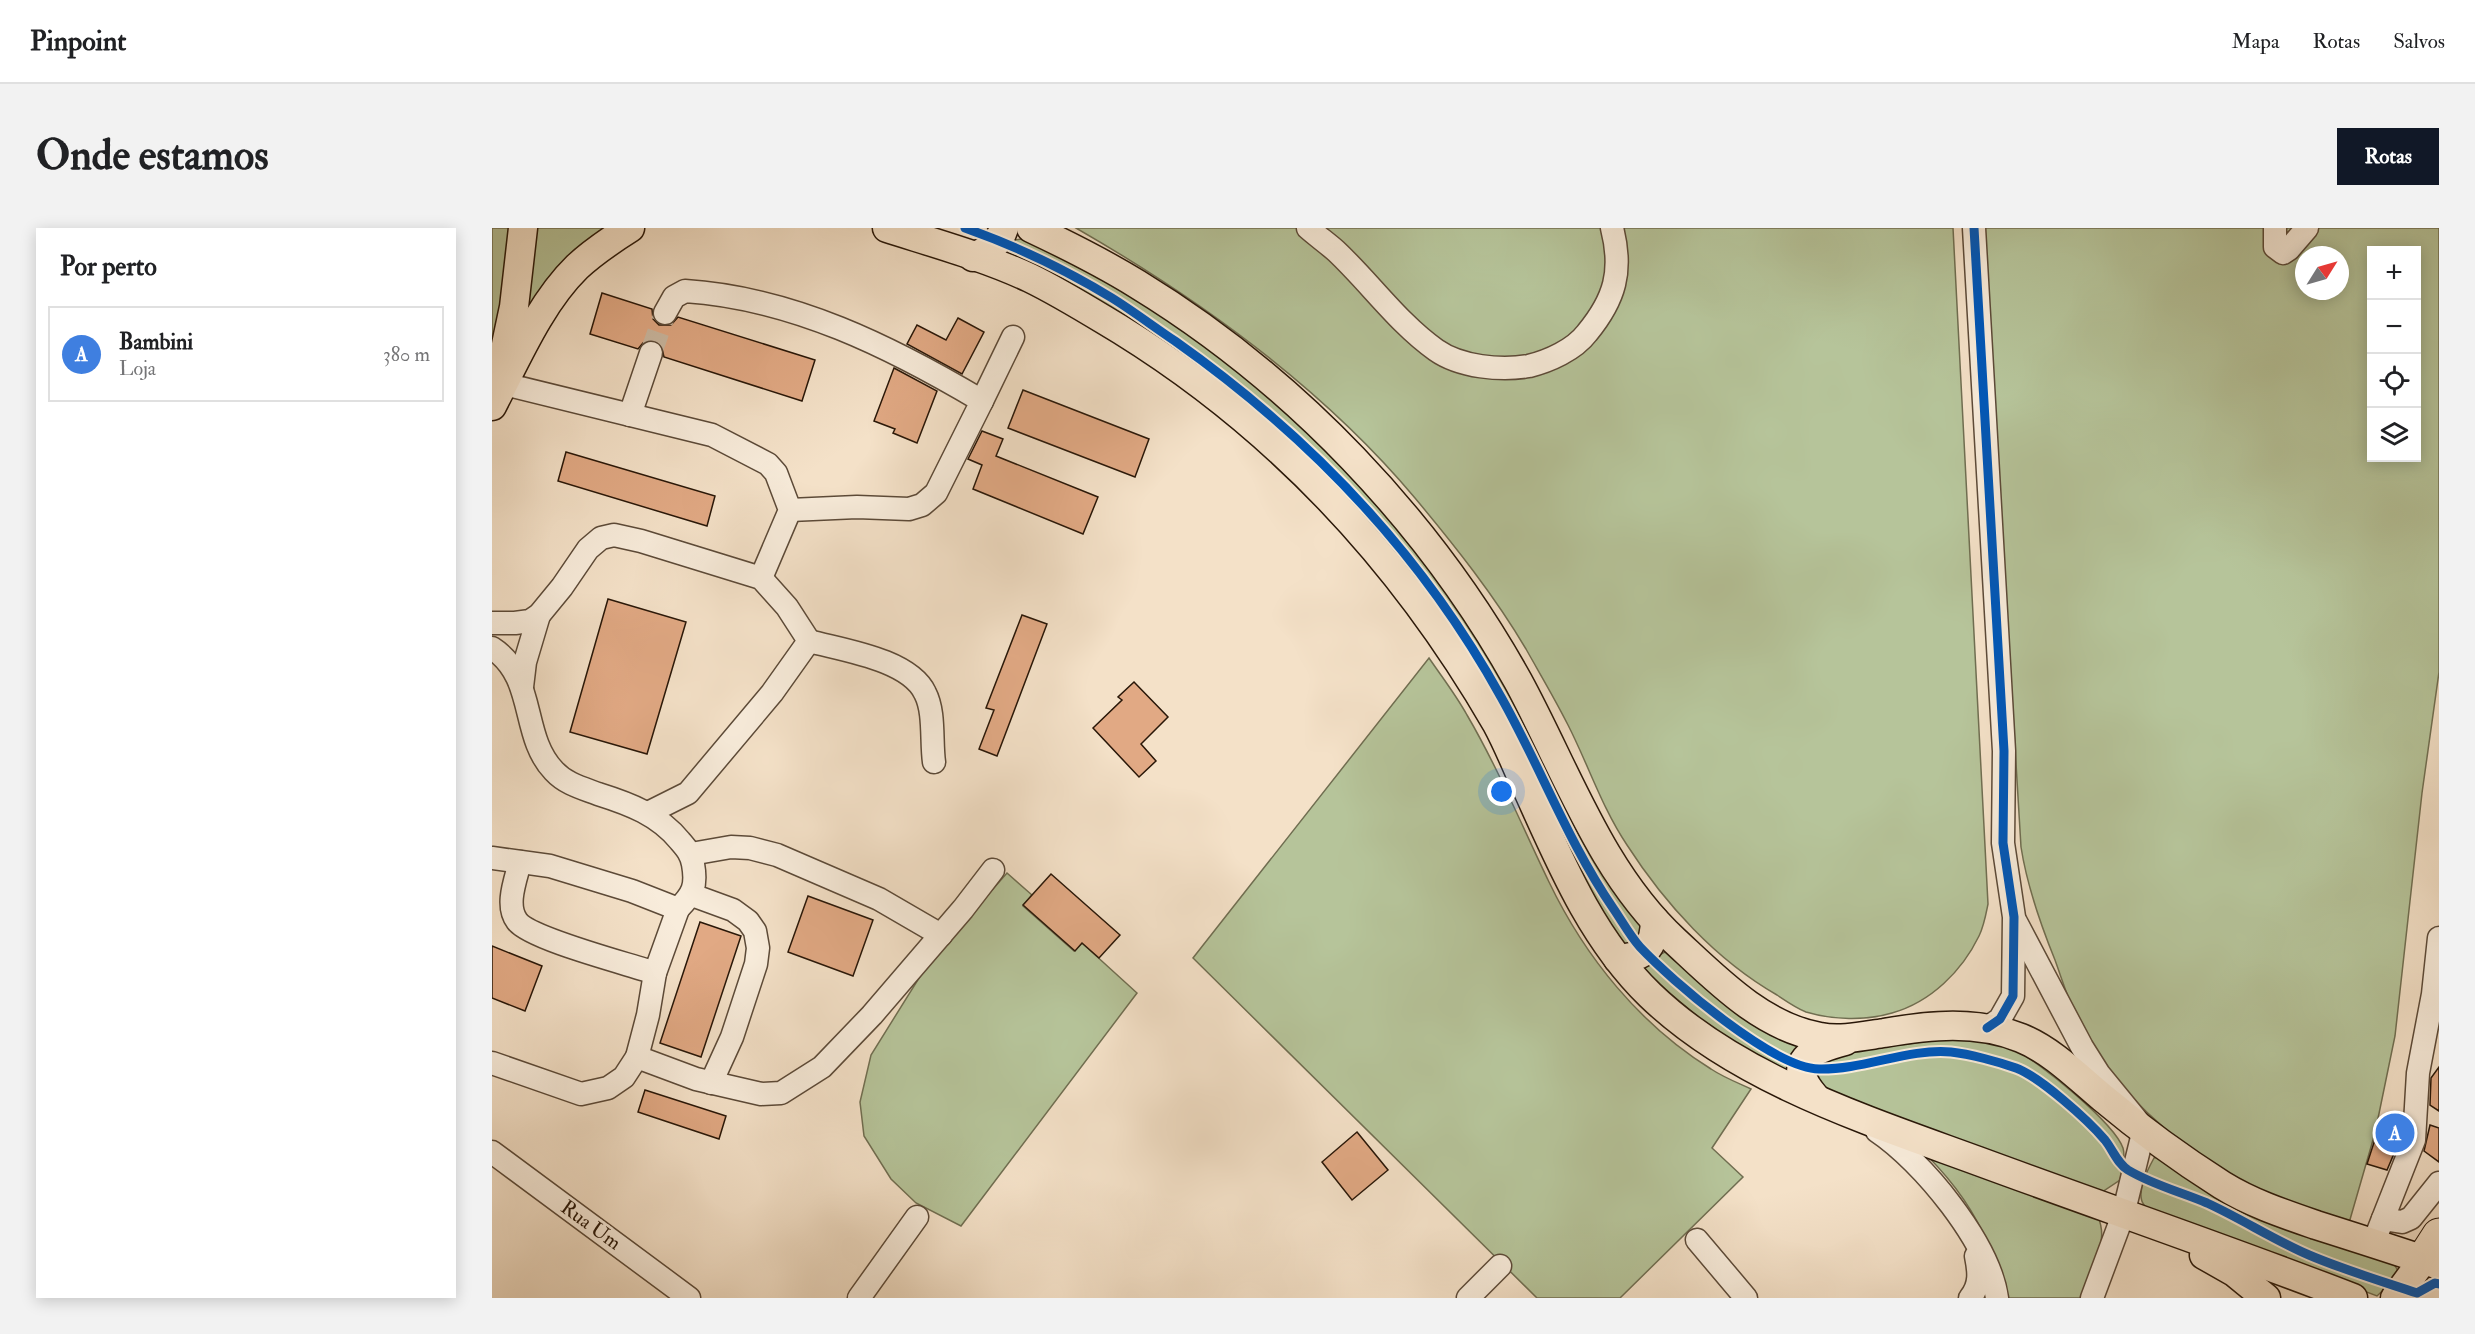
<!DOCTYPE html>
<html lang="pt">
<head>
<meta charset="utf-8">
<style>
	body { margin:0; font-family:"IM FELL Double Pica",serif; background:#f2f2f2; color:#202124 }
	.controls { position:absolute; right:18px; top:18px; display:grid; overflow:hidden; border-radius:0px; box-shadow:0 3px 15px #0003 }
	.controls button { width:54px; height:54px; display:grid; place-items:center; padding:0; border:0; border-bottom:2px solid #e0e0e0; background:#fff; color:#202124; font:30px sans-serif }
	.compass { position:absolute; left:1803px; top:18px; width:54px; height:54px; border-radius:50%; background:#fff; box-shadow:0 3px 15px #0003; rotate:53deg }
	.you { position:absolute; left:1010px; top:564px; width:21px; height:21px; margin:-15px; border:4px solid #fff; border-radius:50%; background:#1a73e8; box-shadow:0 0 0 9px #1a73e833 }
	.badge { display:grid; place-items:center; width:39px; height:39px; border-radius:50%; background:#111827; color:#fff; font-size:20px; font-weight:700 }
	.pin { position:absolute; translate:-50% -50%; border:3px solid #fff; box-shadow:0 2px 6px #0006 }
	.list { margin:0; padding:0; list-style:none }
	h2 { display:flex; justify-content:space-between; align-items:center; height:78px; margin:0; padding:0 24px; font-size:26px }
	h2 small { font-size:20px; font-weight:400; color:#757577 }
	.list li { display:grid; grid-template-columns:39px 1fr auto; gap:18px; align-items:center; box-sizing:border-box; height:96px; margin:0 12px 12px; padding:0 12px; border:2px solid #e0e0e0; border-radius:0px }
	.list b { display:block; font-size:22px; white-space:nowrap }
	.list p { margin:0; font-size:20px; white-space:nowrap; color:#757577 }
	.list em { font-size:20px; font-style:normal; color:#757577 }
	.icon { flex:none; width:33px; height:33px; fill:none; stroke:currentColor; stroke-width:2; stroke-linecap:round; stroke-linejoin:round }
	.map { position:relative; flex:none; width:1947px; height:1070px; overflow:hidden; border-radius:0px }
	header { display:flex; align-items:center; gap:36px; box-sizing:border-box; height:84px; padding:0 30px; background:#fff; border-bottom:2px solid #e0e0e0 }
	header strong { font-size:28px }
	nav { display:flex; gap:33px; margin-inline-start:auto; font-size:21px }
	.intro { display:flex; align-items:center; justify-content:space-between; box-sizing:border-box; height:144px; padding:0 36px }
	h1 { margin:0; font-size:42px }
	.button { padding:15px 27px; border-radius:0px; background:#111827; color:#fff; font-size:21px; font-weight:700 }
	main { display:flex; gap:36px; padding:0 36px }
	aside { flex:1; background:#fff; border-radius:0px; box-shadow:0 3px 15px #0003 }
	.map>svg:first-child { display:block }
	.green { fill:#b6c49a; stroke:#706e51; stroke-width:1.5; fill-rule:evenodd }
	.building { fill:#e1a984; stroke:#291708; stroke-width:1.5 }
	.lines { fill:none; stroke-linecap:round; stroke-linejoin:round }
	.minor-tunnel { stroke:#cbb9a2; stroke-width:22; stroke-dasharray:22 11; stroke-linecap:butt }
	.minor-casing { stroke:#5c4a38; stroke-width:25 }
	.major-casing { stroke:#291708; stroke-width:31 }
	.highway-casing { stroke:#291708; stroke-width:35 }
	.minor { stroke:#f8ecdb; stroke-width:22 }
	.major { stroke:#f4e1c8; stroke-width:28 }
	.highway { stroke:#f4e1c8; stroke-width:33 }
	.cycleway-casing { stroke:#f8ecdb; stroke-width:13 }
	.cycleway { stroke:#0057b8; stroke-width:9 }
	.labels { text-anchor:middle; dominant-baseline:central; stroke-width:5; stroke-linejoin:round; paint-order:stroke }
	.street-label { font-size:20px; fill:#291708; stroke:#f8ecdb }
</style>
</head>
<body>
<header>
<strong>Pinpoint</strong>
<nav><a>Mapa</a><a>Rotas</a><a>Salvos</a></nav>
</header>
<div class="intro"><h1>Onde estamos</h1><a class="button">Rotas</a></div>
<main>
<aside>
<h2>Por perto<small></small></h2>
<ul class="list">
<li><span class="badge" style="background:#3f7fe0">A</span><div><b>Bambini</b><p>Loja</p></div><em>380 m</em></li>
</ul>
</aside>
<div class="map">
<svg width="1947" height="1070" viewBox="0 0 1947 1070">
	<rect width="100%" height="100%" fill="#f4e1c8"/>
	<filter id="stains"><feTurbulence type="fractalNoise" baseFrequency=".00333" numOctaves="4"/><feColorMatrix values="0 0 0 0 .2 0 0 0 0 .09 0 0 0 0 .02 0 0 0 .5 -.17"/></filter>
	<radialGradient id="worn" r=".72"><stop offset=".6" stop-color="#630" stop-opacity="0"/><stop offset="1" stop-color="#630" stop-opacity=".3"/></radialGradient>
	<g class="green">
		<path d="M0 0H18L17 23 0 134Z"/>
		<path d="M42 0H122L29 103Z"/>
		<path d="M584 0H1461L1496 676C1494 686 1492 698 1487 708 1470 743 1439 774 1400 785 1373 793 1341 792 1314 784 1304 780 1294 773 1285 767 1224 732 1173 676 1135 617 1110 580 1096 536 1076 497 1063 471 1048 446 1034 421 1002 367 963 318 923 270 830 159 709 72 584 0Z"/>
		<path d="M1492 0H1947V444L1930 565 1903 808 1883 905 1857 995C1816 980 1772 968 1735 946 1680 912 1626 864 1593 807 1580 784 1572 757 1563 732 1548 695 1535 658 1529 619ZM1880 22H1924V230H1880ZM1812 27H1848V63H1812Z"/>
		<path d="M530 11 552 19 639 67 715 120 815 198 894 284 977 389 1156 703 1132 721 1068 615 843 265 513 31 516 13Z"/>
		<path d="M937 430C950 449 964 467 975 487 1006 540 1030 598 1057 654 1093 729 1148 797 1219 841 1231 849 1246 855 1259 861L1220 920 1251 949 1128 1070H1045L701 730Z"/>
		<path d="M515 645 540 667 531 678 582 723 590 715 645 765 469 998 424 975 399 951 372 908 368 874 379 827 437 734Z"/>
		<path d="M1173 724 1309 816 1297 848 1227 807 1153 744 1149 736Z"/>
		<path d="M1465 809C1484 813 1505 814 1523 822 1548 834 1622 895 1631 920 1634 930 1630 943 1628 952L1610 964H1601L1325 859 1320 836 1350 825Z"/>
		<path d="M1424 917 1606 989C1618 1015 1598 1045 1588 1070H1515C1507 1049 1500 1026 1491 1005 1475 971 1451 942 1424 917Z"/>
		<path d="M1670 928 1902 1036 1906 1043 1904 1050 1885 1068 1660 983C1658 981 1654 980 1652 977 1643 965 1656 941 1662 930Z"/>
	</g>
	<g class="building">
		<path d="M110 65 160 81 161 91 167 97H179L186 89 323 132 310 173 172 129 169 117 163 112 151 115 146 121 98 106Z"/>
		<path d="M466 90 492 104 470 146 415 116 425 97 454 112Z"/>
		<path d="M402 140 445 163 425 215 401 205 403 201 382 193Z"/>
		<path d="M531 162 657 211 643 249 516 200Z"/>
		<path d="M490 203 511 211 504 228 606 269 591 306 481 261 490 237 476 231Z"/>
		<path d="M74 224 223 268 215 298 66 253Z"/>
		<path d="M116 371 194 394 155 526 78 504Z"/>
		<path d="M530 387 555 396 505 528 487 521 502 482 494 480Z"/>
		<path d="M642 454 676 489 649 516 664 533 647 549 601 500 630 472 626 469Z"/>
		<path d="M559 646 628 707 607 730 590 715 583 723 531 677Z"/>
		<path d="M316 668 381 692 361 748 296 724Z"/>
		<path d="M208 694 249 708 209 829 168 815Z"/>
		<path d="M0 718 50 738 33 783 0 770Z"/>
		<path d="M1947 839V883L1938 877 1939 850Z"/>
		<path d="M153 862 234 888 227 911 146 884Z"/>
		<path d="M1889 893 1909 900V909L1895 942 1875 936Z"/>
		<path d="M1938 897 1947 900V934L1932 923Z"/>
		<path d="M865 904 896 942 860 972 830 934Z"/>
	</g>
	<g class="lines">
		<path class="minor-tunnel" d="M159 125 173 85"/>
		<g class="minor-casing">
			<g id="minor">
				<path d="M816 0C825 8 835 15 844 23 878 55 906 95 944 122 968 139 1009 143 1037 138 1057 133 1082 122 1095 105 1123 71 1131 43 1120 0"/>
				<path d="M1482 0 1512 523 1511 615 1522 689 1521 768 1508 791 1495 800"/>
				<path d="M1783 0V19L1791 25 1797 21 1815 0"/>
				<path d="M173 85 182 69 193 63C301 70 399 119 490 173L444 265 430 277 417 281 365 279 298 282"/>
				<path d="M12 156 220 207 276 236 284 245 298 282 269 350"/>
				<path d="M490 173 521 109"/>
				<path d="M138 187 159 125"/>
				<path d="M0 395H23L38 393 47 387 70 359 96 321 109 310 122 307 149 313 269 350 295 379 317 413 280 465 196 565 156 585"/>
				<path d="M317 413C349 422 417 431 433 465 443 484 439 513 442 534"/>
				<path d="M0 420C45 449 28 508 62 543 74 556 90 560 106 566 138 576 167 587 188 613 195 621 199 626 201 636 205 658 201 666 186 681L140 663 58 638 0 630"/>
				<path d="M30 459 33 434 47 387"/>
				<path d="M199 626 239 619 258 620 285 627 387 671 449 707"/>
				<path d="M28 634C24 651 13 677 25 693 38 711 137 736 163 745L186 681"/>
				<path d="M200 667 241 682 256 693 263 703 266 720 264 736 240 809 219 855"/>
				<path d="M1524 694 1590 819 1607 846 1652 901 1631 987 1600 1070"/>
				<path d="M145 829 156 787 163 745"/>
				<path d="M0 835 89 866 116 860 132 849 145 829 204 851 269 866 289 865 330 839 380 787 471 681 501 642"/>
				<path d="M1385 903C1430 933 1497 1014 1505 1070"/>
				<path d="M0 924 197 1070"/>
				<path d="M1891 991 1910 994 1919 990 1947 955"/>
				<path d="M1205 1012 1254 1070"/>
				<path d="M1881 1016 1922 912 1926 845 1941 766 1947 710"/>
				<path d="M367 1070 425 989"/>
				<path d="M976 1070 1008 1038"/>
				<path d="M1478 1070C1489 1057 1487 1043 1484 1028"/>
			</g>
		</g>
		<g class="major-casing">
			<g id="major">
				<path d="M395 0C442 15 493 29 538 50 569 65 599 84 629 102 787 200 912 335 1005 496 1017 518 1026 542 1037 565 1069 636 1101 712 1158 767 1245 851 1374 892 1486 933 1611 979 1737 1022 1861 1070"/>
				<path d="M539 0C575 17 611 35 645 56 802 152 937 293 1026 453 1074 541 1108 644 1183 713 1224 751 1270 799 1328 809 1348 813 1371 808 1392 805 1438 797 1484 792 1529 810 1559 822 1586 849 1611 870 1648 901 1689 931 1730 957 1759 975 1792 986 1824 997 1865 1010 1906 1023 1947 1037"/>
				<path d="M481 29C496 23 507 16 512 0"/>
				<path d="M8 145 22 79 31 0"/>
				<path d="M0 178C24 132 48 75 85 39 101 24 119 12 138 0"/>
				<path d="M1126 731C1153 729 1162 720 1163 693"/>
				<path d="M1323 869C1292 833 1319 822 1353 813"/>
				<path d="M1712 1027 1742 1044 1774 1070"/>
				<path d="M1903 1070 1931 1032"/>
			</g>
		</g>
		<g class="highway-casing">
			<path id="highway" d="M1931 1032 1947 1007"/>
		</g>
		<use href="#minor" class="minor"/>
		<use href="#major" class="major"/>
		<use href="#highway" class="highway"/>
		<g class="cycleway-casing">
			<g id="cycleway">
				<path d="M473 0C524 18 574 42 620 70 641 83 662 99 683 113 816 207 930 326 1009 469 1048 538 1076 614 1121 680 1130 693 1138 708 1148 719 1180 753 1281 840 1327 841 1371 842 1417 820 1459 824 1478 826 1507 834 1524 840 1548 849 1596 892 1613 912 1621 922 1625 935 1636 942 1661 957 1689 964 1715 975 1750 991 1782 1012 1817 1027 1852 1042 1889 1053 1925 1065L1943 1055 1947 1056"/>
				<path d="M1482 0 1512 523 1511 615 1522 689 1521 768 1508 791 1495 800"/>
			</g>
		</g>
		<use href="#cycleway" class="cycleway"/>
	</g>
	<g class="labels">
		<g class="street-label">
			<text transform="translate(99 997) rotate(36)">Rua Um</text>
		</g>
	</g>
	<rect width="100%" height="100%" filter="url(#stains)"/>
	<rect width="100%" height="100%" fill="url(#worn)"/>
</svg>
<div class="controls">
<button>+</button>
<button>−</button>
<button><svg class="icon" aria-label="locate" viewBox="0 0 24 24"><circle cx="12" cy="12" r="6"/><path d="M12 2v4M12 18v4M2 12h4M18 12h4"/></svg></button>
<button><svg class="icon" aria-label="layers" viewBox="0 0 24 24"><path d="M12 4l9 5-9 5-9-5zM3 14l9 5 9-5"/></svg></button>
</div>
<svg class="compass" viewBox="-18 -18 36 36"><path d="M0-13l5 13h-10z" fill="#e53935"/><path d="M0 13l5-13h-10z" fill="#757577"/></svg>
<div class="you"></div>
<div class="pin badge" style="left:1903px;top:905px;background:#3f7fe0">A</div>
</div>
</main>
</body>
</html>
